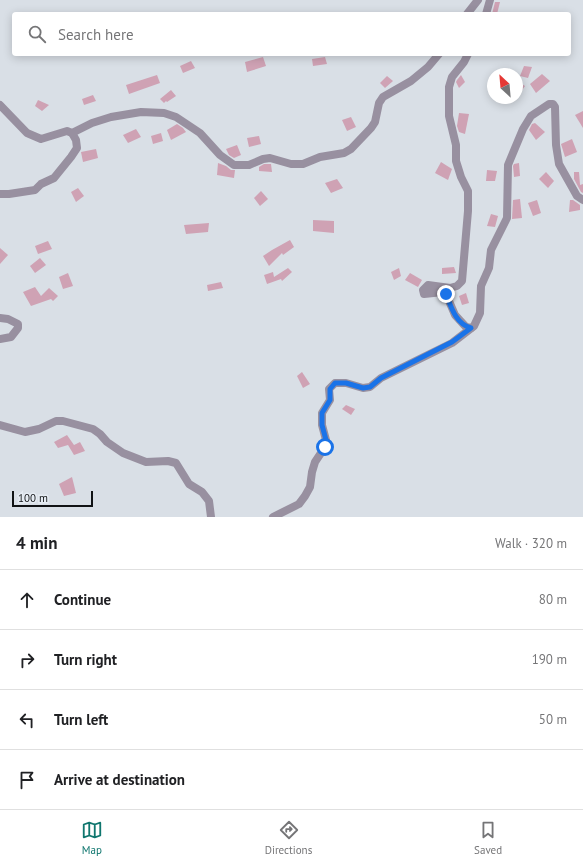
<!DOCTYPE html>
<html lang="en">
<head>
<meta charset="utf-8">
<style>
	body { margin:0; font-family:"PT Sans",sans-serif; background:#f6f6f6; color:#202124 }
	.compass { position:absolute; left:487px; top:68px; width:36px; height:36px; border-radius:50%; background:#fff; box-shadow:0 2px 10px #0003; rotate:334deg }
	.scale { position:absolute; left:12px; bottom:10px; width:81px; box-sizing:border-box; padding-left:4px; border:2px solid #111315; border-top:0; font-size:11px; line-height:14px; white-space:nowrap; color:#111315; -webkit-text-stroke:3px #e6ecf3; paint-order:stroke }
	.stop { position:absolute; width:12px; height:12px; margin:-9px; border:3px solid #1a73e8; border-radius:50%; background:#fff }
	.stop.end { background:#1a73e8; border-color:#fff; box-shadow:0 1px 4px #0008 }
	.list { margin:0; padding:0; list-style:none }
	h2 { display:flex; justify-content:space-between; align-items:center; height:52px; margin:0; padding:0 16px; font-size:17px }
	h2 small { font-size:13px; font-weight:400; color:#757577 }
	.list li { display:grid; grid-template-columns:26px 1fr auto; gap:12px; align-items:center; box-sizing:border-box; height:60px; padding:0 16px; border-top:1px solid #e0e0e0 }
	.list b { display:block; font-size:15px; white-space:nowrap }
	.list em { font-size:13px; font-style:normal; color:#757577 }
	.icon { flex:none; width:22px; height:22px; fill:none; stroke:currentColor; stroke-width:2; stroke-linecap:round; stroke-linejoin:round }
	.map { position:relative; flex:none; width:583px; height:517px; overflow:hidden }
	.search { position:absolute; background:#fff; box-shadow:0 2px 10px #0003; left:12px; right:12px; top:12px; height:44px; display:flex; align-items:center; gap:10px; box-sizing:border-box; padding:0 14px; border-radius:4px; color:#757577; font-size:15px }
	.sheet { height:292px; background:#fff }
	nav { display:flex; justify-content:space-around; align-items:center; box-sizing:border-box; height:56px; border-top:1px solid #e0e0e0; background:#fff; font-size:11px; color:#757577 }
	nav a { display:grid; justify-items:center; gap:2px }
	nav .on { color:#0f766e }
	.map>svg:first-child { display:block }
	.building { fill:#cfa2b4 }
	.lines { fill:none; stroke-linecap:round; stroke-linejoin:round }
	.minor { stroke:#9890a0; stroke-width:8 }
	.route { stroke:#1a73e8; stroke-width:5 }
</style>
</head>
<body>
<div class="map">
<svg width="583" height="517" viewBox="0 0 583 517">
	<rect width="100%" height="100%" fill="#d9dfe6"/>
	<g class="building">
		<path d="M495 2H500L497 14H492Z"/>
		<path d="M263 57 266 66 247 72 245 62Z"/>
		<path d="M325 57 327 64 313 66 312 59Z"/>
		<path d="M191 61 195 68 183 73 180 66Z"/>
		<path d="M524 66 532 67 528 78 520 76Z"/>
		<path d="M542 74 550 81 536 93 530 84Z"/>
		<path d="M157 75 160 83 129 94 126 85Z"/>
		<path d="M461 75 465 82 459 88 456 82 457 80Z"/>
		<path d="M387 76 393 81 385 88 380 83Z"/>
		<path d="M517 81 525 86 517 97Z"/>
		<path d="M171 90 176 96 167 102 166 101 164 103 160 99Z"/>
		<path d="M93 95 96 101 84 105 82 99Z"/>
		<path d="M38 100 49 105 42 111 35 106Z"/>
		<path d="M583 111V128L575 115Z"/>
		<path d="M459 113 469 114 465 134 459 132 457 126Z"/>
		<path d="M351 117 356 127 347 131 342 120Z"/>
		<path d="M535 123 545 132 536 140 529 130 532 124Z"/>
		<path d="M177 124 183 128 186 132 171 140 167 130Z"/>
		<path d="M136 129 141 137 128 143 123 135Z"/>
		<path d="M161 133 163 141 153 144 151 136Z"/>
		<path d="M259 136 261 144 249 147 247 138Z"/>
		<path d="M572 139 577 152 565 157 561 144Z"/>
		<path d="M237 145 241 155 234 158 229 155 226 149Z"/>
		<path d="M96 149 98 158 83 162 81 152Z"/>
		<path d="M441 162 452 169 448 180 435 173Z"/>
		<path d="M218 163 226 166 231 170H235L234 178 217 175Z"/>
		<path d="M519 163 520 176 514 177 513 166 514 164Z"/>
		<path d="M264 164H271L272 172 259 171V167Z"/>
		<path d="M487 170 497 171 495 181H486Z"/>
		<path d="M546 172 554 181 548 188 539 179Z"/>
		<path d="M574 172H579L580 185 583 184V193L581 192 574 179Z"/>
		<path d="M337 179 343 188 331 193 325 183Z"/>
		<path d="M78 188 84 196 76 202 71 192Z"/>
		<path d="M261 191 268 199 260 206 254 198Z"/>
		<path d="M520 199 522 218 512 219 513 200Z"/>
		<path d="M537 200 541 213 533 216 528 203Z"/>
		<path d="M570 200H573L580 205V210L569 212Z"/>
		<path d="M491 214 498 216 495 227 487 226Z"/>
		<path d="M313 220 334 221V233L313 231Z"/>
		<path d="M209 223 208 232 186 234 184 225Z"/>
		<path d="M290 240 294 247 283 255 282 253 269 266 263 256 272 250Z"/>
		<path d="M48 241 52 249 38 254 35 246Z"/>
		<path d="M0 248 8 255 0 264Z"/>
		<path d="M40 258 46 265 35 273 30 266Z"/>
		<path d="M454 267 456 273 442 274V268Z"/>
		<path d="M288 268 292 272 282 281 281 279 267 284 264 275 273 272 274 277Z"/>
		<path d="M399 268 401 276 394 280 391 272Z"/>
		<path d="M68 273 73 286 63 289 59 277Z"/>
		<path d="M410 273 422 280 418 287 405 280Z"/>
		<path d="M221 282 223 288 208 291 207 285Z"/>
		<path d="M35 287 41 296 49 288 58 296 53 301 51 299 31 306 23 292Z"/>
		<path d="M466 293 469 303 462 305 459 296Z"/>
		<path d="M302 372 310 384 303 388 297 376Z"/>
		<path d="M346 405 355 409 351 415 342 409Z"/>
		<path d="M67 435 74 445 80 442 85 451 74 455 68 445 58 448 54 442Z"/>
		<path d="M72 477 76 493 64 496 59 484Z"/>
	</g>
	<g class="lines">
		<g class="minor">
			<path d="M467 14 478 0"/>
			<path d="M486 14 490 0"/>
			<path d="M468 54 464 62 452 77 449 87V116L456 145V161L461 177 468 191V211L462 281 457 286 450 288 428 285 423 290 424 294 443 292 446 294 455 315 466 327 471 328"/>
			<path d="M0 105 27 133 41 139 67 131 72 133 76 140 77 148 71 157 54 178 41 184 35 190 9 194H0"/>
			<path d="M72 133 92 123 111 117 141 112 164 113 176 117 200 133 220 155 234 165H249L263 159 270 158 291 164H303L320 157 344 153 351 149 371 128 375 122 379 103 383 97 411 81 428 67 439 54"/>
			<path d="M0 318 8 319 18 324V328L11 337 0 339"/>
			<path d="M0 425 25 432 39 429 56 421H63L93 429 100 434 107 442 123 453 146 462 168 461 176 463 189 484 202 492 209 501 211 517"/>
			<path d="M273 517 299 504 305 496 310 487 312 472 315 462 325 447 326 440 322 425V413L330 400 329 389 335 383H346L363 388 370 387 381 378 452 343 474 326 480 313 481 286 489 268 491 250 507 218 508 165 523 129 531 116 549 104H553L555 107 556 145 559 164 577 196 583 200"/>
		</g>
	</g>
	<g class="lines">
		<path class="route" d="M325 447 326 440 322 425V413L330 400V389L335 383H346L363 388 370 387 381 378 452 342 471 328C456 324 451 307 446 294"/>
	</g>
</svg>
<svg class="compass" viewBox="-18 -18 36 36"><path d="M0-13l5 13h-10z" fill="#e53935"/><path d="M0 13l5-13h-10z" fill="#757577"/></svg>
<div class="scale">100 m</div>
<div class="stop" style="left:325px;top:447px"></div>
<div class="stop end" style="left:446px;top:294px"></div>
<div class="search"><svg class="icon" aria-label="search" viewBox="0 0 24 24"><circle cx="10" cy="10" r="6"/><path d="M15 15l6 6"/></svg>Search here</div>
</div>
<section class="sheet">
<h2>4 min<small>Walk · 320 m</small></h2>
<ul class="list">
<li><svg class="icon" aria-label="ahead" viewBox="0 0 24 24"><path d="M12 20V5M6 11l6-6 6 6"/></svg><div><b>Continue</b></div><em>80 m</em></li>
<li><svg class="icon" aria-label="right" viewBox="0 0 24 24"><path d="M7 20v-9h11M14 6l5 5-5 5"/></svg><div><b>Turn right</b></div><em>190 m</em></li>
<li><svg class="icon" aria-label="left" viewBox="0 0 24 24"><path d="M17 20v-9H6M10 6l-5 5 5 5"/></svg><div><b>Turn left</b></div><em>50 m</em></li>
<li><svg class="icon" aria-label="arrive" viewBox="0 0 24 24"><path d="M6 21V4h12l-3 4 3 4H6"/></svg><div><b>Arrive at destination</b></div></li>
</ul>
</section>
<nav>
<a class="on"><svg class="icon" aria-label="map" viewBox="0 0 24 24"><path d="M3 6l6-2 6 2 6-2v14l-6 2-6-2-6 2zM9 4v14M15 6v14"/></svg>Map</a>
<a><svg class="icon" aria-label="directions" viewBox="0 0 24 24"><path d="M12 3l9 9-9 9-9-9zM9 14v-3h6M13 9l2 2-2 2"/></svg>Directions</a>
<a><svg class="icon" aria-label="saved" viewBox="0 0 24 24"><path d="M7 4h10v16l-5-4-5 4z"/></svg>Saved</a>
</nav>
</body>
</html>
